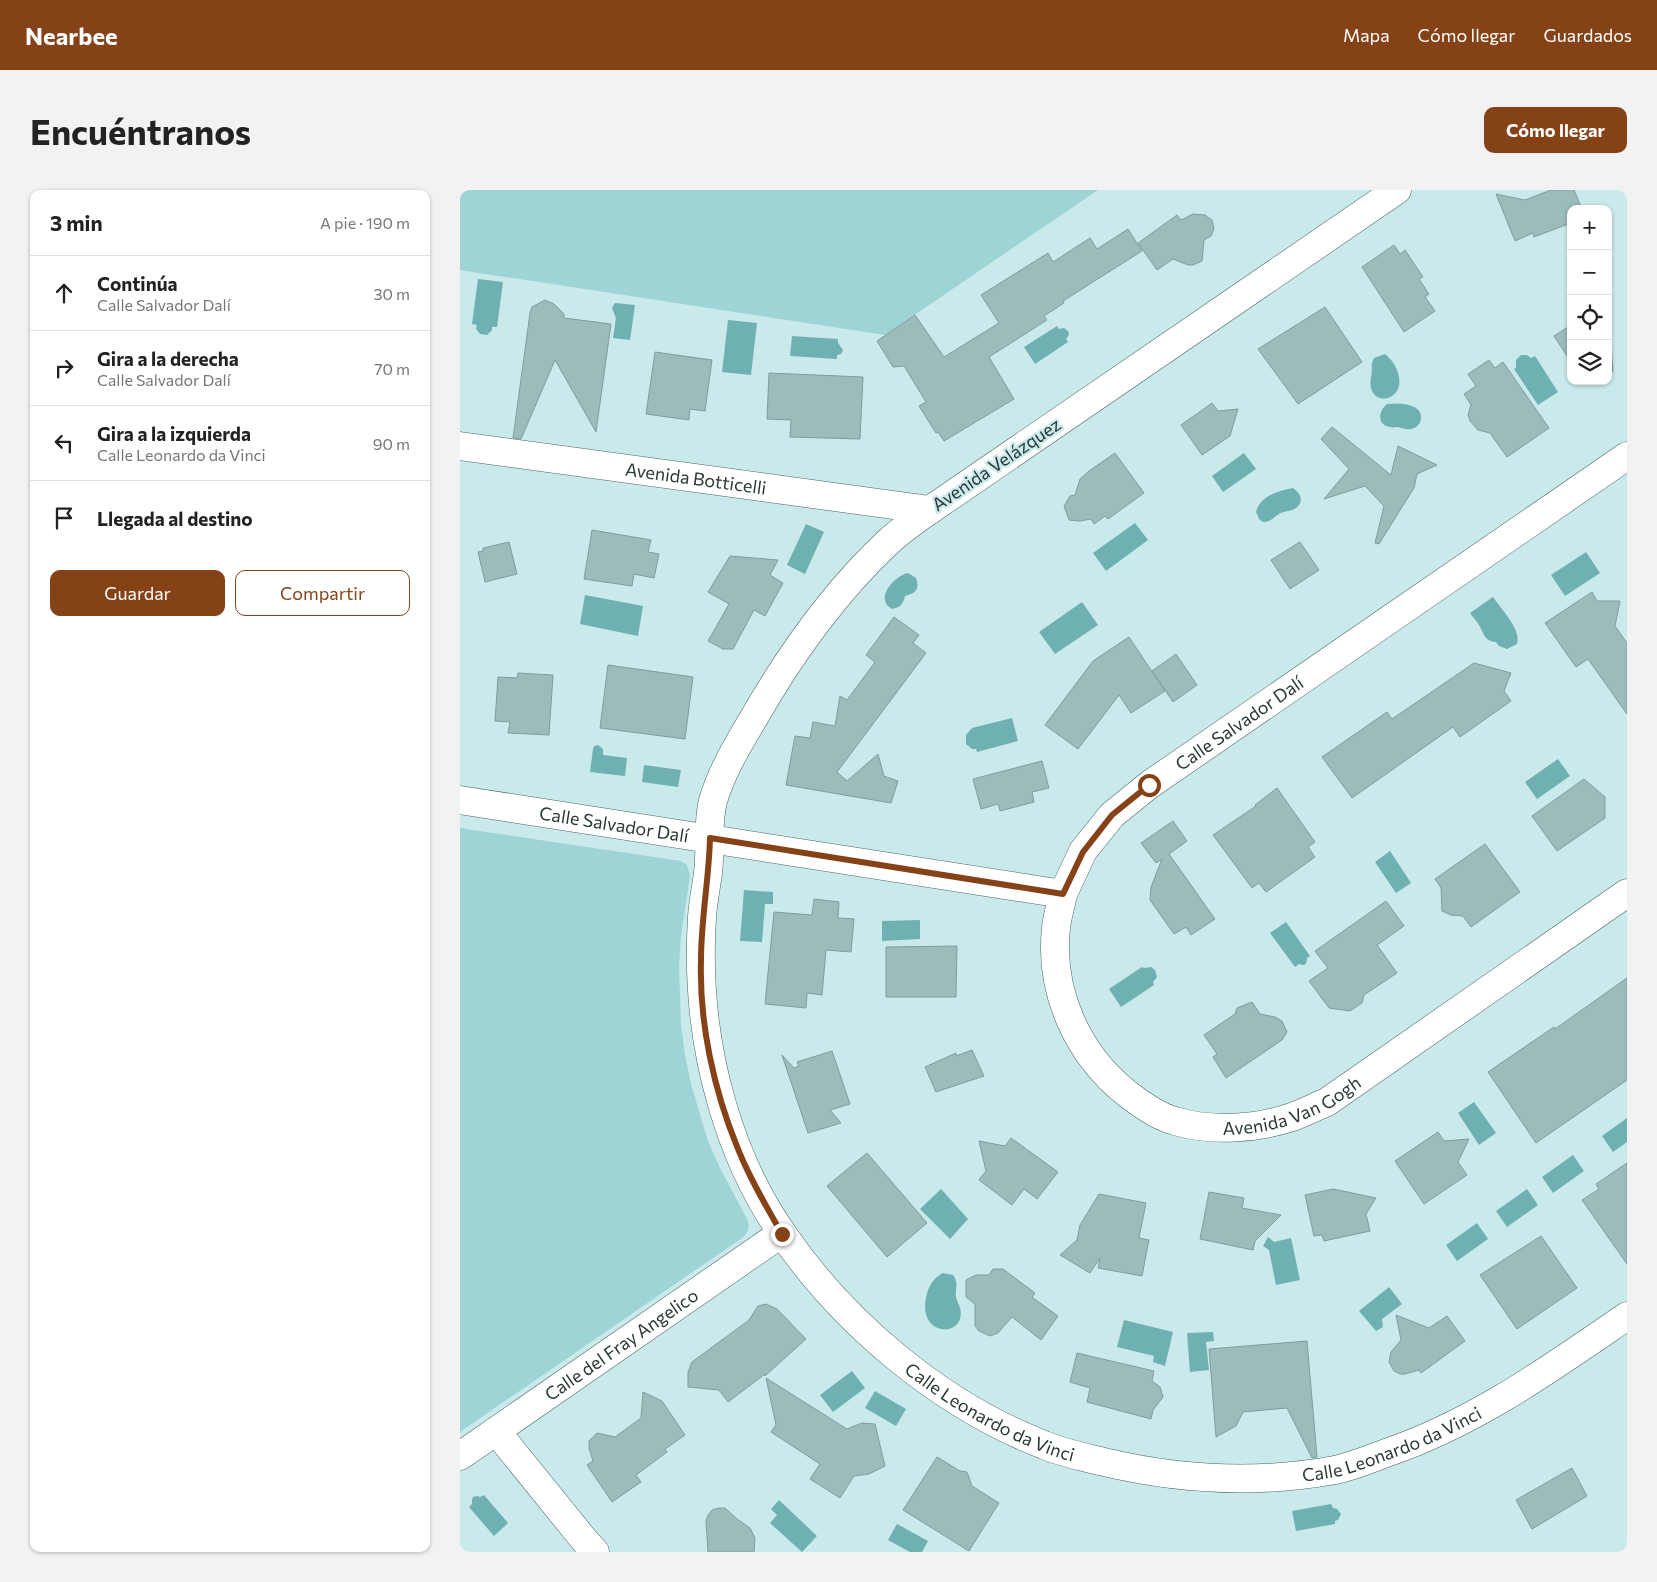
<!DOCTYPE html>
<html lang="es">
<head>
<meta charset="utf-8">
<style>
	body { margin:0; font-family:Commissioner,sans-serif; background:#f2f2f2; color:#222 }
	.controls { position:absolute; right:15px; top:15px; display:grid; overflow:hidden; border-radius:10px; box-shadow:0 1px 4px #0004 }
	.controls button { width:45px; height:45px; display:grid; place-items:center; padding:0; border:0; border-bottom:1px solid #e0e0e0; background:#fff; color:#222; font:25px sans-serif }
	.stop { position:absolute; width:15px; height:15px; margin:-11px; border:4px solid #864217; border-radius:50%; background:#fff }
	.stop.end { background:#864217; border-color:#fff; box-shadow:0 1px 5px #0008 }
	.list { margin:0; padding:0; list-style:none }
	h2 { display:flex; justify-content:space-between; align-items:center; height:65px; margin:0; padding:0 20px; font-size:21px }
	h2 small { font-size:16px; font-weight:400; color:#767676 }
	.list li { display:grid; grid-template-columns:32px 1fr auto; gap:15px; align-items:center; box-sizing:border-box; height:75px; padding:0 20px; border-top:1px solid #e0e0e0 }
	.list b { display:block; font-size:19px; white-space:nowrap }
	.list p { margin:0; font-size:16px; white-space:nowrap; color:#767676 }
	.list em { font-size:16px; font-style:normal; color:#767676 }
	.actions { display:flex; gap:10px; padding:15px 20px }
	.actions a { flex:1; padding:11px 0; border:1px solid #864217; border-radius:10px; text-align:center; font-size:18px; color:#864217 }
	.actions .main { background:#864217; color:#fff }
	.icon { flex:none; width:28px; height:28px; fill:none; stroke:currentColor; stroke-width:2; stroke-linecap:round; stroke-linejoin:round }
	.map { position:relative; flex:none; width:1167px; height:1362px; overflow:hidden; border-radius:10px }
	header { display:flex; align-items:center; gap:30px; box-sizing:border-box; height:70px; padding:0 25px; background:#864217; color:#fff }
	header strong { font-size:24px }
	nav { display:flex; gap:28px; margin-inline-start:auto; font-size:18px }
	.intro { display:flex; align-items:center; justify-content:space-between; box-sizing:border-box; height:120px; padding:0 30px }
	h1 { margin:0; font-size:35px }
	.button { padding:12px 22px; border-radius:10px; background:#864217; color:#fff; font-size:18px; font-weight:700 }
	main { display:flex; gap:30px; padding:0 30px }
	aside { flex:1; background:#fff; border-radius:10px; box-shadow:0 1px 4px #0004 }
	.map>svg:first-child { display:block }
	.green { fill:#9ed4d6 }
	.water { fill:#6fb1b3 }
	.building { fill:#9cbbbb; stroke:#7f9d9e }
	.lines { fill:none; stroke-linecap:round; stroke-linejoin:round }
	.minor-casing { stroke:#496566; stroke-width:29 }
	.minor { stroke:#fff; stroke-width:28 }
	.route { stroke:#864217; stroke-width:6 }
	.labels { text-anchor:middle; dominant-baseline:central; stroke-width:4.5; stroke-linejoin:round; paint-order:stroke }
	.street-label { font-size:18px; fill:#2a3737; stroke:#c9e9ea }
</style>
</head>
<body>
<header>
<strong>Nearbee</strong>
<nav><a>Mapa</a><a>Cómo llegar</a><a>Guardados</a></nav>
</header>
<div class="intro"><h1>Encuéntranos</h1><a class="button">Cómo llegar</a></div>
<main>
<aside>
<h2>3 min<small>A pie · 190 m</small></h2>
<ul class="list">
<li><svg class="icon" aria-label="ahead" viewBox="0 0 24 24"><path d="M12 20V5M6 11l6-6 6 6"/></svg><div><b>Continúa</b><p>Calle Salvador Dalí</p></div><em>30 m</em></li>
<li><svg class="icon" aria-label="right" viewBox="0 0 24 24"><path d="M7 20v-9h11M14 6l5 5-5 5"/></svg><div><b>Gira a la derecha</b><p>Calle Salvador Dalí</p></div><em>70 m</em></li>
<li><svg class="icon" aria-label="left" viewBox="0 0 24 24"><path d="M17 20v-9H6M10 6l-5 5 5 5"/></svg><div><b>Gira a la izquierda</b><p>Calle Leonardo da Vinci</p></div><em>90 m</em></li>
<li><svg class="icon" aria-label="arrive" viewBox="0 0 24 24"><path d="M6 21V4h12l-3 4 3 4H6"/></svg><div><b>Llegada al destino</b></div></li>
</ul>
<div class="actions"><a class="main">Guardar</a><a>Compartir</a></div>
</aside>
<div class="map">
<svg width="1167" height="1362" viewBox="0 0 1167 1362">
	<rect width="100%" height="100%" fill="#c9e9ea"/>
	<g class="green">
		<path d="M0 0H638L425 145 0 80Z"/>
		<path d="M0 638 221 671 227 675 230 686 221 746 219 776 221 835 225 865 231 894 248 951 260 978 287 1029C290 1037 289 1042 282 1048L0 1242Z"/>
	</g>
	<g class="water">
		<path d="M18 89 43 92 37 137H32V140L27 145 20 144 16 139 17 135 12 134Z"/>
		<path d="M155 113 175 115 170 150 153 148 156 128 152 118Z"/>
		<path d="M268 130 297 133 291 185 262 182Z"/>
		<path d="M597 136 599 139 604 138 608 141 609 145 606 149 608 152 575 174 564 157Z"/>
		<path d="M332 146 378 149V153L383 160 381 164 377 165V169L330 166Z"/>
		<path d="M925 164C931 169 934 173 937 180 950 213 905 220 911 187 913 180 910 175 914 168Z"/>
		<path d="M1061 165H1067L1071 168 1075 166 1098 202 1078 215 1054 179 1056 178V170Z"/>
		<path d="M927 214C935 213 947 213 954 217 964 221 963 235 954 238 948 241 944 238 938 237 936 237 933 238 930 237 917 235 918 221 927 214Z"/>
		<path d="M784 263 796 279 763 302 752 286Z"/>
		<path d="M833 298C840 303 845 311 836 318 832 321 826 321 821 323 813 327 813 331 803 332L799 329 796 322C800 306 818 301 833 298Z"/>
		<path d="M675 333 688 350 646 381 633 363Z"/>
		<path d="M346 334 364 342 345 384 327 375Z"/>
		<path d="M1126 362 1140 383 1105 406 1091 385Z"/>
		<path d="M448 383 456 388C460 399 456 403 445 406 443 415 440 417 432 419 413 408 436 385 448 383Z"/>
		<path d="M125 405 183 416 178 446 120 434Z"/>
		<path d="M1033 407C1041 419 1062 440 1057 454L1047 459 1039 456 1036 452C1025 451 1025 446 1020 437 1018 432 1013 428 1010 423Z"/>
		<path d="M622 412 638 435 595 464 579 442Z"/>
		<path d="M552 528 558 551 517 562 516 559H512L506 554V545L512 538Z"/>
		<path d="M138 555 143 559V565L167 568 165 586 130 582 133 559 134 556Z"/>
		<path d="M1098 569 1110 586 1077 609 1065 592Z"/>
		<path d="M184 575 221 580 218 597 182 592Z"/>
		<path d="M930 661 951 693 936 703 915 672Z"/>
		<path d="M284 700 313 702V714H305L302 752 280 751Z"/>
		<path d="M460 730V749L422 751V731Z"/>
		<path d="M826 732 850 766 847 768 846 774 843 775 839 774 835 777 810 743Z"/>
		<path d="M682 777 684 778 691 777 695 780 697 787 693 792 694 795 661 817 649 799Z"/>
		<path d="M1014 912 1036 943 1019 955 998 923Z"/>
		<path d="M1167 928V952L1153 962 1142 946Z"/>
		<path d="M1113 965 1124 981 1093 1003 1082 987Z"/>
		<path d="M481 999 508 1029 490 1049 460 1019Z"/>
		<path d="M1067 999 1078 1015 1047 1037 1036 1021Z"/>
		<path d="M1017 1033 1028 1049 997 1071 986 1055Z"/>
		<path d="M808 1047 814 1052 831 1048 840 1090 816 1095 809 1060 803 1056Z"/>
		<path d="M483 1083 493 1085C499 1093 495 1098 496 1107 497 1111 499 1115 500 1118 508 1149 452 1149 468 1100 471 1093 476 1086 483 1083Z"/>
		<path d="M929 1097 942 1114 922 1129 923 1137 916 1141 899 1121Z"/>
		<path d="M664 1130 713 1142 705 1176 693 1172 694 1166 657 1157Z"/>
		<path d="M753 1142 754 1151 746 1152 749 1180 730 1182 727 1143Z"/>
		<path d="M392 1181 405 1198 373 1222 360 1205Z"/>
		<path d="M415 1201 446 1219 436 1236 405 1218Z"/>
		<path d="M24 1305 48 1333 34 1346 9 1317 12 1314V1310L13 1307 17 1306 20 1307Z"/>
		<path d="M319 1310 357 1346 342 1362 310 1333 317 1325 311 1319Z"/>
		<path d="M871 1314 873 1318 877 1319 881 1324 878 1330 875 1331V1334L836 1341 832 1321Z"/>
		<path d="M437 1334 468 1351 462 1362H450L428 1350Z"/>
	</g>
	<g class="building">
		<path d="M1091 0H1114L1122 19H1111V33L1074 47 1073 43 1055 51 1036 4 1065 10Z"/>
		<path d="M733 24 745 25 752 30 754 39 751 46 744 50 742 71 733 75H728L713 69 697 80 678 53 717 25 721 30Z"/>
		<path d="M668 39 682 61 603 111 604 113 584 126 587 130 529 167 554 209 484 251 478 242 476 243 459 216 466 212 444 176 433 177 417 151 455 125 484 167 539 133 521 105 588 63 593 72 630 48 637 59Z"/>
		<path d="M934 55 940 64 945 60 963 87 959 89 969 104 965 107 975 121 944 142 902 77Z"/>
		<path d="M85 110 94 114 104 124V128L151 134 136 242 95 170 61 249 53 248 70 123 72 117Z"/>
		<path d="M865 117 902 172 838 214 798 159Z"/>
		<path d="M1111 135V172L1094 146Z"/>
		<path d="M1148 148 1151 156 1153 181 1148 184Z"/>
		<path d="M195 162 252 170 245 221 230 219 229 230 186 224Z"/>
		<path d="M1029 170 1035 178 1043 172 1089 238 1047 267 1030 243 1018 240 1010 231 1008 225 1011 215 1004 204 1016 196 1008 184Z"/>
		<path d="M309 183 403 187 400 249 330 247 331 230 307 229Z"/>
		<path d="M752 213 758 221 778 219 770 246 742 265 721 235Z"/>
		<path d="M872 237 931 285 938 256 977 275 957 284 954 298 919 354 915 353 924 316 905 296 864 309 889 279 861 249Z"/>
		<path d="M655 263 684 303 648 329 645 326 634 334 631 329 620 331 609 330 604 316 610 306 615 305 620 289 629 281Z"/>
		<path d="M132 340 191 350 188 362 199 364 194 388 174 384 172 396 124 389Z"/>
		<path d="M49 352 57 384 25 392 18 362 23 361V358Z"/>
		<path d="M840 352 859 380 830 399 811 370Z"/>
		<path d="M270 366 318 370 310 385 323 393 305 426 294 420 273 459H263L248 451 269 414 248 402Z"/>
		<path d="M1132 402 1137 411H1160L1155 436 1167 453V524L1128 469 1116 477 1085 433Z"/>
		<path d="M434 427 459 445 453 453 466 463 377 582 387 591 418 564 424 586 438 591 431 613 326 595 335 546 350 548 353 532 375 536 380 506 387 510 415 472 406 465Z"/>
		<path d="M669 447 705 501 671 523 659 505 618 559 585 535 633 471Z"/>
		<path d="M716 464 737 495 713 512 692 481Z"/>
		<path d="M1014 473 1051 483 1044 501 1051 511 1000 547 993 537 892 608 862 567 927 522 932 529Z"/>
		<path d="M148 475 233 487 225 549 140 538Z"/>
		<path d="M58 483 93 485 89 545 48 543 50 532 35 531 38 487 57 488Z"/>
		<path d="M582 571 589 598 572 602 574 612 540 621 538 614 521 619 513 589Z"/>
		<path d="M1124 589 1145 607V628L1097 661 1072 626Z"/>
		<path d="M817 598 855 652 848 657 855 667 806 702 799 693 792 698 753 645 796 616 795 615Z"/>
		<path d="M713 631 727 651 709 664 755 729 731 745 726 737 714 744 690 710 691 697 702 669 696 673 681 653Z"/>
		<path d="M1025 654 1060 702 1011 737 1003 726 991 725 982 721 981 698 975 689Z"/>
		<path d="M354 709 379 712 378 728 394 729 391 762 366 760 362 805 347 803 346 818 305 814 314 722 352 725Z"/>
		<path d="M926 711 944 736 917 755 937 783 904 805 902 813 890 821 869 818 849 791 868 778 855 761Z"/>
		<path d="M497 756 496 807H426V757Z"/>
		<path d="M1167 788V890L1076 953 1028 882 1094 837 1095 839Z"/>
		<path d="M792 812 800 824 815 827 822 831 827 842 822 850 766 888 753 867 757 864 744 845 775 824 777 818Z"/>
		<path d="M512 860 524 886 476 902 465 877 496 863V866Z"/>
		<path d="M372 861 390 914 370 920 381 933 348 943 322 865 334 878 339 876 337 872Z"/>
		<path d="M978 942 984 951 1009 949 998 972 1007 985 964 1014 935 971Z"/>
		<path d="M551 948 598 982 577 1009 564 999 552 1015 519 990 526 981 519 951 545 956Z"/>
		<path d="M407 963 467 1033 427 1067 367 996Z"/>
		<path d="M1167 973V1074L1122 1010 1139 999 1136 994Z"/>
		<path d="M873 999 916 1008 906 1024 910 1041 864 1051 862 1045 854 1046 845 1005Z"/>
		<path d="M749 1002 784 1008 782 1018 821 1025 795 1051 793 1060 740 1049Z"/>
		<path d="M639 1004 686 1013 679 1048 689 1050 682 1086 638 1078 640 1068 630 1083 600 1065 617 1050 620 1035Z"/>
		<path d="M1081 1046 1117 1098 1057 1139 1020 1085Z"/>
		<path d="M533 1079H543L575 1103 572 1107 598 1126 581 1150 552 1127 538 1143 530 1146 519 1141 515 1136V1114L506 1107V1090L516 1085H529Z"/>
		<path d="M306 1114 317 1119 346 1149 305 1186V1184L268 1212 259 1200 228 1197V1182L232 1172 289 1130 298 1116Z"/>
		<path d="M936 1125 969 1138 987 1126 1005 1151 961 1183 959 1180 945 1184H940L934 1181 929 1172 931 1162 941 1150Z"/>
		<path d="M847 1151 857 1267 852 1268 827 1218 783 1222 776 1236 756 1247 749 1159Z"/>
		<path d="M617 1163 694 1181 692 1191 700 1197 703 1207 693 1220 691 1229 627 1212 630 1198 610 1192Z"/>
		<path d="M306 1188 387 1239 402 1233 415 1234 425 1276 409 1284 394 1286 380 1308 350 1289 360 1274 311 1242 316 1235Z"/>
		<path d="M183 1202 202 1211 225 1245 205 1259 207 1262 176 1285 181 1292 152 1312 127 1275 133 1271 129 1258V1251L137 1243 155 1247 181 1228Z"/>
		<path d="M477 1267 500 1281 507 1282 512 1296 539 1313 509 1361 443 1320Z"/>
		<path d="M1112 1278 1127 1306 1072 1339 1056 1310Z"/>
		<path d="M259 1318H265L277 1329 290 1338 295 1348 294 1362H248L246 1331 248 1325 252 1320Z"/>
	</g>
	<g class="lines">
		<g class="minor-casing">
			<g id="minor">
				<path id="s1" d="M937 0 470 320C455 330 440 341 427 353 373 404 329 466 292 531 277 556 261 583 253 611 247 634 251 660 248 683 246 698 243 712 242 727 238 790 244 853 262 914 275 959 295 1004 322 1043 384 1134 481 1215 584 1255 603 1263 624 1267 644 1272 720 1290 798 1294 875 1280 893 1276 910 1269 926 1263 1015 1233 1091 1178 1167 1126"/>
				<path id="s2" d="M0 256 470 320"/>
				<path id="s3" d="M0 610 603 704 623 661 652 625 689 595 1167 266"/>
				<path id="s4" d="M603 704C601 715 597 727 596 738 589 802 618 866 669 905 682 915 699 927 715 931 751 942 796 939 832 927 843 923 855 917 867 912L1167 703"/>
				<path d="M36 1241 125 1351 135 1362"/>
				<path id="s5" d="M0 1266 322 1043"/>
			</g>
		</g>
		<use href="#minor" class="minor"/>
	</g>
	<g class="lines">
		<path class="route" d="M322 1044C306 1016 290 989 278 959 254 901 239 833 241 770 241 729 249 689 250 648L603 704 623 662 652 625 689 595"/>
	</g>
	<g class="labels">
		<g class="street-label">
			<text transform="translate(536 274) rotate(-34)">Avenida Velázquez</text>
			<text stroke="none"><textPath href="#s2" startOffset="238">Avenida Botticelli</textPath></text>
			<text stroke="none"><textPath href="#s3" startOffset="861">Calle Salvador Dalí</textPath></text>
			<text stroke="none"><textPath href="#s3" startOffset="156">Calle Salvador Dalí</textPath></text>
			<text stroke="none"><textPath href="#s4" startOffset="400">Avenida Van Gogh</textPath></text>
			<text stroke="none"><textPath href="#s5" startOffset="196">Calle del Fray Angelico</textPath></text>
			<text stroke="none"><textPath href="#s1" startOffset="1661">Calle Leonardo da Vinci</textPath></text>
			<text stroke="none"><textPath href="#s1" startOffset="2081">Calle Leonardo da Vinci</textPath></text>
		</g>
	</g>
</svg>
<div class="controls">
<button>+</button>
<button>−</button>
<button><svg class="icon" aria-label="locate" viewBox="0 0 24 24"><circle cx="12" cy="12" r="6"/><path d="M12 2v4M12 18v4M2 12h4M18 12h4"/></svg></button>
<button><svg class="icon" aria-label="layers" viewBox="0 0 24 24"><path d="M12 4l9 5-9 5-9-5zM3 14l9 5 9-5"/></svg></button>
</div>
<div class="stop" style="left:689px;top:595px"></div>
<div class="stop end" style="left:322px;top:1044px"></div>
</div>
</main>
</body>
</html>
